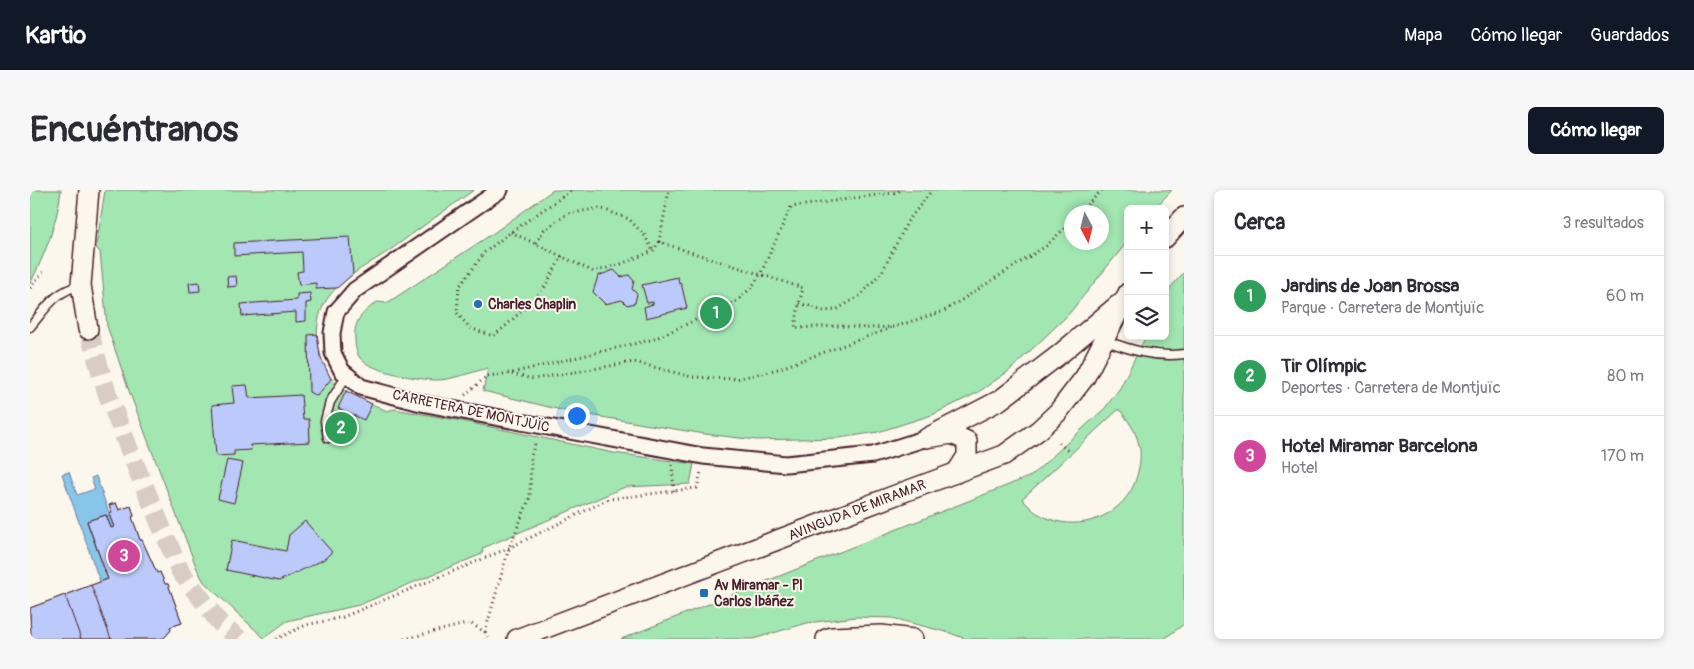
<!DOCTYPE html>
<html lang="es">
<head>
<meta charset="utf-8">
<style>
	body { margin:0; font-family:Pangolin,sans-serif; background:#f7f7f7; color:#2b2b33 }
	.controls { position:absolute; right:15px; top:15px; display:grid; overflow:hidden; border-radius:8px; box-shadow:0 2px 8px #0003 }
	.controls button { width:45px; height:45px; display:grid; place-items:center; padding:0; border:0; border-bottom:1px solid #e1e1e2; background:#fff; color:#2b2b33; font:25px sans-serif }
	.compass { position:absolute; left:1034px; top:15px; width:45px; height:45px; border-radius:50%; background:#fff; box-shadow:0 2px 8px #0003; rotate:173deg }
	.you { position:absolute; left:546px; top:225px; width:18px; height:18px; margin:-12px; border:4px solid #fff; border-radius:50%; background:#1a73e8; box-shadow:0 0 0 8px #1a73e833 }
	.badge { display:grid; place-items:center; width:32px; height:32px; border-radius:50%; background:#111827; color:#fff; font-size:16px; font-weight:700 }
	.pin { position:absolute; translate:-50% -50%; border:2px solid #fff; box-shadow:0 1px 5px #0006 }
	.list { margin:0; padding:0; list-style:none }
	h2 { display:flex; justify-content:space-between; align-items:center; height:65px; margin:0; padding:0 20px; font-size:21px }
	h2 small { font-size:16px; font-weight:400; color:#7c7c81 }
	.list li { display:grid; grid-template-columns:32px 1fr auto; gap:15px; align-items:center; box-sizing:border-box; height:80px; padding:0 20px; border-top:1px solid #e1e1e2 }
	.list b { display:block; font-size:19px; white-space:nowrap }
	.list p { margin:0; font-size:16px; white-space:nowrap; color:#7c7c81 }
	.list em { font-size:16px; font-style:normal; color:#7c7c81 }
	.icon { flex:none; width:28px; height:28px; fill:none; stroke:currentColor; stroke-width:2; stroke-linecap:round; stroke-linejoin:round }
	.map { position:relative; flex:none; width:1154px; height:449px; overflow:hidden; border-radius:8px }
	header { display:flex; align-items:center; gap:30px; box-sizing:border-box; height:70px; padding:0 25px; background:#111827; color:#fff }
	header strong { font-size:24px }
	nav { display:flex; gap:28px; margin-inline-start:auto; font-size:18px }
	.intro { display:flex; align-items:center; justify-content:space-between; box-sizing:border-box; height:120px; padding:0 30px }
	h1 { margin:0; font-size:35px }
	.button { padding:12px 22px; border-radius:8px; background:#111827; color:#fff; font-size:18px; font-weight:700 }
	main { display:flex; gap:30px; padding:0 30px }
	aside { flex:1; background:#fff; border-radius:8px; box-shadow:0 2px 8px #0003 }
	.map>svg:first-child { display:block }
	.green { fill:#a2e6b1; stroke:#76826e; fill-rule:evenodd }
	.water { fill:#88c6e9; stroke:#6f839d }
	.building { fill:#bbcafa; stroke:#4a1f2b }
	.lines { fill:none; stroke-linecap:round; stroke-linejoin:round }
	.tertiary-tunnel { stroke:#d8ccc5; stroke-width:19; stroke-dasharray:19 9; stroke-linecap:butt }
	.service-casing { stroke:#4a1f2b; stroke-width:11 }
	.minor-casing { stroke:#4a1f2b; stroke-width:19 }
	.tertiary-casing { stroke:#4a1f2b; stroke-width:22 }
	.path { stroke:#4a1f2b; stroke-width:3; stroke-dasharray:1 4; stroke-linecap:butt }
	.service { stroke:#fbf7ec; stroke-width:8 }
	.minor { stroke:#fbf7ec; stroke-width:15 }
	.tertiary { stroke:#fbf7ec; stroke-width:19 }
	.poi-dot { fill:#1f6fb2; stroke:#fbf7ec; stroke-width:2 }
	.labels { text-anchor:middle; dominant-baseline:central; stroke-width:4; stroke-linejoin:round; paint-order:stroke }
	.poi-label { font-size:14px; font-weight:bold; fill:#4a1f2b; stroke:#fbf7ec; text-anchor:start }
	.street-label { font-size:14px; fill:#4a1f2b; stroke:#fbf7ec }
</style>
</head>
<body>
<header>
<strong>Kartio</strong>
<nav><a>Mapa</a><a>Cómo llegar</a><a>Guardados</a></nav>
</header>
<div class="intro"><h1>Encuéntranos</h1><a class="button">Cómo llegar</a></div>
<main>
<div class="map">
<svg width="1154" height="449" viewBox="0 0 1154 449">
	<rect width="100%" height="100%" fill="#fbf7ec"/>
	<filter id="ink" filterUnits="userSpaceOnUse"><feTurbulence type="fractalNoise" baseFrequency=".02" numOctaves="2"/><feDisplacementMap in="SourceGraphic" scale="10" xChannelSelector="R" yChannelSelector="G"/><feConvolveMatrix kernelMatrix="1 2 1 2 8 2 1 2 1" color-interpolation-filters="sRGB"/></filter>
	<g filter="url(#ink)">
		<g class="green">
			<path d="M0 0H31C27 34 15 64 0 94Z"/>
			<path d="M75 0H444C417 19 390 38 363 58 327 83 281 100 288 153 290 165 293 178 301 188 314 204 339 212 357 221L364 219 427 230 584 263 664 274 660 294 595 297 453 358 452 364 329 415 257 431 234 448 174 392 167 379 99 201 77 136 70 62 66 58Z"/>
			<path d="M523 0H1142L1124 19H1098V51L1038 125 979 181 947 203 902 225 848 242 809 248 727 250 675 244 535 221 453 201 458 178C446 181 417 191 406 190 390 190 339 181 330 168 326 163 325 155 325 149 323 131 333 122 347 112L357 113 465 42ZM1042 22H1072V52H1042Z"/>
			<path d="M1154 82V434L1134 449H936L920 443 862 428 826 427 777 433 723 449H591L1001 286 1075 218 1090 198 1116 146H1135V107L1140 98ZM1089 219C1098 230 1106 241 1109 255 1112 266 1109 279 1106 289 1093 328 1045 345 1009 324 1003 321 997 314 992 309Z"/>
		</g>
		<path class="water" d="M39 282 47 305 65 299 61 288 66 286 84 337 81 338 76 325 57 332 78 389 70 392 32 284Z"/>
		<g class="building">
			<path d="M320 47 323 84 307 98 286 99V93L269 95 267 82 273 81 272 62 204 66V53Z"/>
			<path d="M584 80 591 87 599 85 604 91 602 99 607 104 605 113 597 115 592 110 575 114 563 102 568 86Z"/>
			<path d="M206 86 207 96 198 97 197 87Z"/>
			<path d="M648 87 649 94 651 93 657 118 616 128 614 117 623 114V112L617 113 612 95Z"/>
			<path d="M169 92 170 101 160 102 159 93Z"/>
			<path d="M280 103 281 112 276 113V131L266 132V122L212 126 211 114 267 110V104Z"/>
			<path d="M287 144 290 166 301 189 287 206 279 202 278 145Z"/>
			<path d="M217 195 219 208 271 205 273 229H279L280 252 220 255 221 260 204 261V265L186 266 182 215 204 213 202 196Z"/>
			<path d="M316 201 342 214 334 230 308 218Z"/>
			<path d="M197 270 213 273 204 313 188 309Z"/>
			<path d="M86 313 89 320 101 316 104 326 102 327 110 350H112L127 383 130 382 135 394H138L152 433 140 437 141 440 134 448 126 449H1L0 418 78 389 57 331 76 325 81 338 84 337 79 324 82 323 79 315Z"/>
			<path d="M86 313 89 320 101 316 104 326 102 327 110 350H112L127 383 130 382 135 394H138L152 433 140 437 141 440 134 448 126 449H1L0 418 78 389 57 331 76 325 81 338 84 337 79 324 82 323 79 315Z"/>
			<path d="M275 331 302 362 293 370 249 391 196 380 202 350 256 361 259 345Z"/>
			<path d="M61 395 81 449H51L35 405Z"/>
		</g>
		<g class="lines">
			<path class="tertiary-tunnel" d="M58 139 77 203 107 279 150 381 190 433 209 449"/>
			<g class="service-casing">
				<g id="service">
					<path d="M0 137C17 117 24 102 51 95"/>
					<path d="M1074 150C1100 160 1127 168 1154 164"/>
					<path d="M298 248 295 231 300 212 317 185"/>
				</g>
			</g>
			<g class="minor-casing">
				<path id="minor" d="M470 0 325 100 306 122 302 143 303 163 312 181 317 185 331 197 391 213 422 219 673 266 756 274 843 265 897 248"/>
			</g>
			<g class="tertiary-casing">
				<g id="tertiary">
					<path d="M1135 48 1154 27"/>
					<path d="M58 139 51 95 59 0"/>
					<path d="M903 247 922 244 937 251V266L926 283"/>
					<path d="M897 248 970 210 1030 164 1088 115"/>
					<path d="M487 449 871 303 974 265 1009 240 1028 222 1055 187 1098 103"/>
					<path d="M796 449 802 447 851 445 883 449"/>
				</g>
			</g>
			<g class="path">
				<path d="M1050 22 1072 0"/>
				<path d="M481 42 564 82 591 74 623 61 629 52 773 98 769 114 765 138 808 136 838 138 864 137 914 121 1016 56 1042 31"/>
				<path d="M629 52 639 0"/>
				<path d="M506 53 514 40 537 24 570 18 599 29 615 46 623 61"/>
				<path d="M532 66 513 100 477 135 463 146 440 138 427 123 429 97 455 62 481 42 542 0"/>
				<path d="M0 98 13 82"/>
				<path d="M769 114 777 115 792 121 806 120 831 105 853 80 878 31 902 0"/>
				<path d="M482 184 503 189 604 172 662 187 706 189 748 179 861 138"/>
				<path d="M435 205 457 186 481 183 624 149 707 111 722 97 731 83 761 17 868 2 870 0"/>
				<path d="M1029 253 1040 263"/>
				<path d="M642 275 644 301"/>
				<path d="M455 442 479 358 500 307 501 266 506 251"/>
				<path d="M455 442 457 447"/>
				<path d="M246 449 276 435 313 427 479 358 579 309 667 298 671 282"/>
				<path d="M374 449 440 433 455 442"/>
			</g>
			<use href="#service" class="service"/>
			<use href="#minor" class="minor"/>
			<use href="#tertiary" class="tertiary"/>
		</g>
	</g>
	<g class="poi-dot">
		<circle cx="448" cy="114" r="5"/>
		<rect x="669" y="398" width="10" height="10" rx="2.5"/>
	</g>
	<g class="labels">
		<g class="poi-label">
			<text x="458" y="114">Charles Chaplin</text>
			<text x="684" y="395">Av Miramar - Pl<tspan x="684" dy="16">Carlos Ibáñez</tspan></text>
		</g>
		<g class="street-label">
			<text transform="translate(441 221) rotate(12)">CARRETERA DE MONTJUÏC</text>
			<text transform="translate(827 320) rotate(-21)">AVINGUDA DE MIRAMAR</text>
		</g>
	</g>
</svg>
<div class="controls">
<button>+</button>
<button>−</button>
<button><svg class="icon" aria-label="layers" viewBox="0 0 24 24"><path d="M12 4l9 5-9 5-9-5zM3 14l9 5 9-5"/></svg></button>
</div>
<svg class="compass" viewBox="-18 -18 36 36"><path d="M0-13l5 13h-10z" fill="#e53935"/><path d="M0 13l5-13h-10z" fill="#7c7c81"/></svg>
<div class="you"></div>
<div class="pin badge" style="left:686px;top:123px;background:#2e9e5b">1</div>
<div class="pin badge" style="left:311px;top:238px;background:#2e9e5b">2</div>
<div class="pin badge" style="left:94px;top:366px;background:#d1479c">3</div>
</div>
<aside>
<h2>Cerca<small>3 resultados</small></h2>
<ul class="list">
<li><span class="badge" style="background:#2e9e5b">1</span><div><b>Jardins de Joan Brossa</b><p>Parque · Carretera de Montjuïc</p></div><em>60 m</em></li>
<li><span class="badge" style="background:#2e9e5b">2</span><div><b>Tir Olímpic</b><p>Deportes · Carretera de Montjuïc</p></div><em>80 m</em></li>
<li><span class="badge" style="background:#d1479c">3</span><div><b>Hotel Miramar Barcelona</b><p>Hotel</p></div><em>170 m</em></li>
</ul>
</aside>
</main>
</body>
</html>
